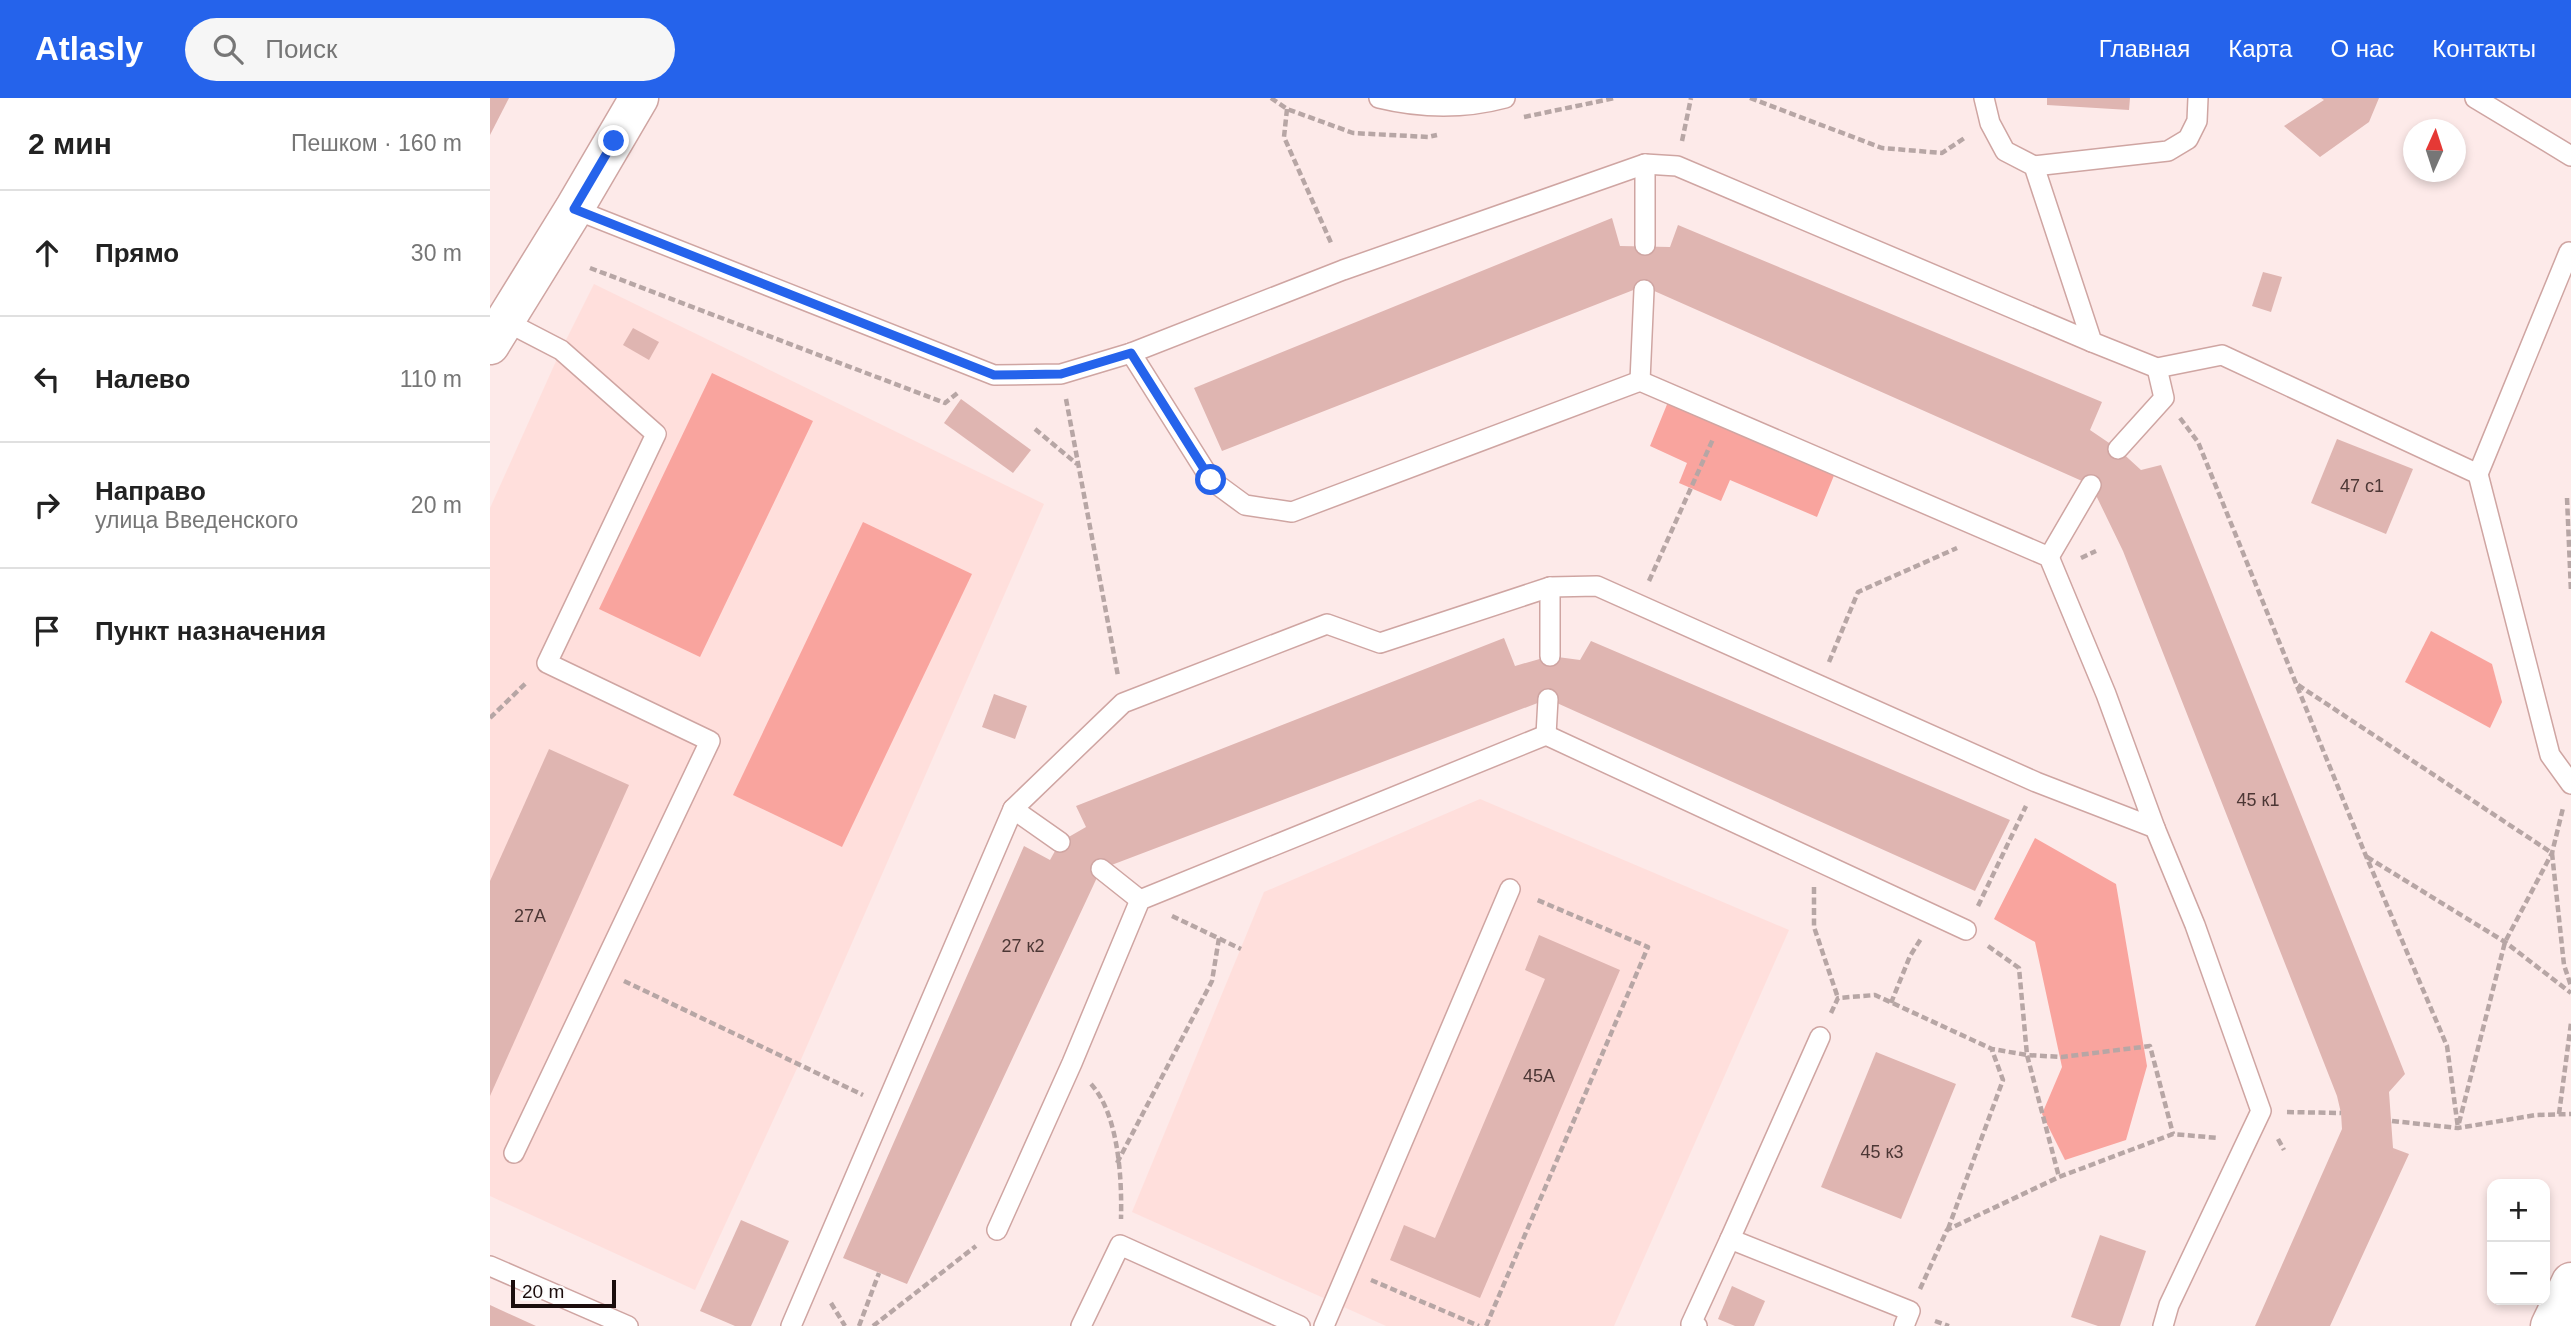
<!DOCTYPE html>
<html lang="ru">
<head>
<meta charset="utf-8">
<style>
	body { margin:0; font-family:Helvetica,sans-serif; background:#f6f6f6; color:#222 }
	.controls { position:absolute; right:21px; bottom:21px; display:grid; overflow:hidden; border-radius:14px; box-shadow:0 4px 10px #0003 }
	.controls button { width:63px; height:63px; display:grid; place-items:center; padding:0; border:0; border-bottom:2px solid #e0e0e0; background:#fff; color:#222; font:35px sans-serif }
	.compass { position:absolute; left:1913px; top:21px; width:63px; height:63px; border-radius:50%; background:#fff; box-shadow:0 4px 10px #0003; rotate:3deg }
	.scale { position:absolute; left:21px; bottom:18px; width:105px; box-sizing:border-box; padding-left:7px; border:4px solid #1b0d0c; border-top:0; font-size:19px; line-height:24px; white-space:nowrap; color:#1b0d0c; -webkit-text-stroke:5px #fcfcfc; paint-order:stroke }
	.stop { position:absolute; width:21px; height:21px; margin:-16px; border:5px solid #2563eb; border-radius:50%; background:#fff }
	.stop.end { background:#2563eb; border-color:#fff; box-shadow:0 2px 7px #0008 }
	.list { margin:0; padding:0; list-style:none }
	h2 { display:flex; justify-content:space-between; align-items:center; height:91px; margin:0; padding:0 28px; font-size:30px }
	h2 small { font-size:23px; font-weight:400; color:#767676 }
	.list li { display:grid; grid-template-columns:46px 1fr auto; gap:21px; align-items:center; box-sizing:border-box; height:126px; padding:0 28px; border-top:2px solid #e0e0e0 }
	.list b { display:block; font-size:26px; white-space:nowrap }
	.list p { margin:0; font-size:23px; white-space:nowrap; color:#767676 }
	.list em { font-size:23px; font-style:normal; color:#767676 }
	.icon { flex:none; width:38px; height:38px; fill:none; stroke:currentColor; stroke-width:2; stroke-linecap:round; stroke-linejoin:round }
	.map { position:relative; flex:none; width:2081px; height:1228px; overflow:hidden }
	header { display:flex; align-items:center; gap:42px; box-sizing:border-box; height:98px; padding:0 35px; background:#2563eb; color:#fff }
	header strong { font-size:33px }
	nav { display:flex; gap:38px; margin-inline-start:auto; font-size:24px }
	.search { width:490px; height:63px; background:#f6f6f6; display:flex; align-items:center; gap:18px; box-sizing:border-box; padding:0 24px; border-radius:38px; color:#767676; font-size:26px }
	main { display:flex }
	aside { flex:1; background:#fff }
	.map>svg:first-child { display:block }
	.built { fill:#ffdfdc }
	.green { fill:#f9a49e }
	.building { fill:#dfb5b1 }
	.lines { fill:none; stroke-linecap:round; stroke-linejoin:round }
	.service-casing { stroke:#cfa5a2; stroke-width:22 }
	.tertiary-casing { stroke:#cfa5a2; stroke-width:41 }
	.secondary-casing { stroke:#cfa5a2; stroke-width:41 }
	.path { stroke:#b7a6a5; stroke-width:4.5; stroke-dasharray:7 3.5; stroke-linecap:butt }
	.service { stroke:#fff; stroke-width:19 }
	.tertiary { stroke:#fff; stroke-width:38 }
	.secondary { stroke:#fff; stroke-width:38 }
	.route { stroke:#2563eb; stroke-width:9 }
	.labels { text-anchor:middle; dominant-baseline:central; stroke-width:7; stroke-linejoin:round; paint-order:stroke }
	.number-label { font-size:18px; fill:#4c3735 }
</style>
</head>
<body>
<header>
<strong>Atlasly</strong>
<div class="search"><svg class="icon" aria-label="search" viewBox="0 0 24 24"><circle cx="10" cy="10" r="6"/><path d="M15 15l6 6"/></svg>Поиск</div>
<nav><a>Главная</a><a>Карта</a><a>О нас</a><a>Контакты</a></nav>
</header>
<main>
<aside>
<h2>2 мин<small>Пешком · 160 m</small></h2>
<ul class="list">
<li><svg class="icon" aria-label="ahead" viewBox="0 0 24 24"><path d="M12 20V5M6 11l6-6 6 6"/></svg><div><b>Прямо</b></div><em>30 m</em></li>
<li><svg class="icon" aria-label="left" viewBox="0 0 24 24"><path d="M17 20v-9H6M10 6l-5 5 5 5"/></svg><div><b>Налево</b></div><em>110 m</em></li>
<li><svg class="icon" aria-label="right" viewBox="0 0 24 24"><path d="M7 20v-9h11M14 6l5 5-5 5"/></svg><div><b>Направо</b><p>улица Введенского</p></div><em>20 m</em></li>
<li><svg class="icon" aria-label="arrive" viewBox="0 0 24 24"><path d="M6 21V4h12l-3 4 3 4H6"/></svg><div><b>Пункт назначения</b></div></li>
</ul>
</aside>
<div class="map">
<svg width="2081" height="1228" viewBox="0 0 2081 1228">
	<rect width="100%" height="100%" fill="#fdeae9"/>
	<g class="built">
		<path d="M104 186 554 406 309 966 205 1192 0 1098V410L71 252Z"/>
		<path d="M990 701 1299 832 1124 1228H896L642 1114 774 794Z"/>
	</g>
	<g class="green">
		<path d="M222 275 323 323 210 559 109 511Z"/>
		<path d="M1178 304 1345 375 1327 419 1240 382 1231 403 1189 385 1197 365 1160 348Z"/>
		<path d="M373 424 482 476 352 749 243 697Z"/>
		<path d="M1941 533 2002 566 2012 604 2000 630 1915 584Z"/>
		<path d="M1545 740 1626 786 1657 968 1636 1042 1575 1062 1552 1016 1572 969 1545 844 1504 821Z"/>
	</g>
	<g class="building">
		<path d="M0 0H19L0 37Z"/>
		<path d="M1557 0H1640L1639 12 1557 7Z"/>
		<path d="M1831 0H1889L1879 24 1830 59 1794 28 1834 2Z"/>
		<path d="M1122 120 1130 148 1180 149 1188 127 1612 304 1600 332 1628 351 1651 372 1671 367 1915 976 1899 994 1903 1050 1919 1056 1840 1228H1765L1852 1031 1851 1015 1847 998 1633 453 1601 387 1162 192 1146 191 732 353 704 290Z"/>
		<path d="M1773 174 1792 179 1781 214 1762 208Z"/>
		<path d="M143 230 169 244 159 262 133 247Z"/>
		<path d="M471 301 541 352 523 375 454 325Z"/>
		<path d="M1847 341 1923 371 1896 436 1821 405Z"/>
		<path d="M1014 540 1025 568 1060 558 1090 562 1101 543 1520 722 1485 793 1058 601 611 771 417 1186 353 1160 534 748 560 762 570 744 596 729 586 708Z"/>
		<path d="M504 596 537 608 525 641 492 629Z"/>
		<path d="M59 651 139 687 0 998V783Z"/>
		<path d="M1049 837 1130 872 990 1200 900 1162 914 1127 945 1140 1055 881 1035 872Z"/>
		<path d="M1386 954 1466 986 1411 1121 1331 1089Z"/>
		<path d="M251 1122 299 1143 261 1228H245L210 1213Z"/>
		<path d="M1610 1137 1656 1153 1630 1228H1608L1581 1219Z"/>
		<path d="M1242 1188 1275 1203 1264 1228H1245L1228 1221Z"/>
		<path d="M0 1207 46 1228H0Z"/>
	</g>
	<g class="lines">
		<g class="service-casing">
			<g id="service">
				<path d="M889 0C930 10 974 11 1015 0"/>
				<path d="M1494 0 1500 25 1515 53 1544 68 1602 244 1667 270 1732 257 1988 376 2060 657 2081 686"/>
				<path d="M1985 0 2081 58"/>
				<path d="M1155 66V147"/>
				<path d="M1544 68 1678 53 1698 41 1707 23 1708 0"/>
				<path d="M84 111 504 277 571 276 641 255 853 172 1155 66 1187 68 1602 244"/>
				<path d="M15 223 71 252 166 336 57 565 220 643 24 1055"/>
				<path d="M1150 283 1154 192"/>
				<path d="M1628 351 1674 300 1667 270"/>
				<path d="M1988 376 2079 154"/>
				<path d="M1559 459 1601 387"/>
				<path d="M1060 489V558"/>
				<path d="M1056 637 1058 601"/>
				<path d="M523 711 570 744"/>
				<path d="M1665 730 1705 827 1771 1013 1679 1207 1673 1228"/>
				<path d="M611 771 650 802"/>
				<path d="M1330 939 1240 1141 1420 1213 1414 1228"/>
				<path d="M507 1132 582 965 650 802 1056 637 1476 832"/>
				<path d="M0 1168 138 1228"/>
				<path d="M301 1228 523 711 633 605 837 526 890 545 1060 489 1107 488 1546 684 1665 730 1616 596 1559 459 1150 283 802 414 755 407 721 382 641 255"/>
				<path d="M591 1228 630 1147 810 1228"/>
				<path d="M834 1228 1020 791"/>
				<path d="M1207 1228 1201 1226 1240 1141"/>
			</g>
		</g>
		<g class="tertiary-casing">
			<path id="tertiary" d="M0 247 84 111 149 0"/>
		</g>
		<g class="secondary-casing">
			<path id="secondary" d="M2060 1228 2081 1184"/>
		</g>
		<g class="path">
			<path d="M781 0 797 11 863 35 938 39 947 37"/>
			<path d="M1260 0 1392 50 1452 55 1476 39"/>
			<path d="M797 11 794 39 842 147"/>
			<path d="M1034 19 1125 0"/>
			<path d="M1192 43 1201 0"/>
			<path d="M100 170 455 305 470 293"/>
			<path d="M576 301 628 578"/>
			<path d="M1690 320 1708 344 1876 758 1957 948 1968 1030"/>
			<path d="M545 331 587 366"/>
			<path d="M2077 400 2081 494"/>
			<path d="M1591 460 1606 453"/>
			<path d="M1159 483 1223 341"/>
			<path d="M1339 564 1368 494 1467 450"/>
			<path d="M1808 587 2062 755 2074 867 2081 888"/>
			<path d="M0 620 37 584"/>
			<path d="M1877 759 2015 844 2081 895"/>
			<path d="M1324 789V829L1348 900"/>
			<path d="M1488 808 1536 708"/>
			<path d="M682 818 751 851"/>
			<path d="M1498 848 1529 870 1537 957 1569 1079"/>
			<path d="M134 883 373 997"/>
			<path d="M1401 905 1420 858 1432 839"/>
			<path d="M1341 915 1348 900 1385 897 1502 951 1537 957 1572 959 1660 948 1683 1036"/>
			<path d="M601 986C629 1017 632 1081 631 1121"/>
			<path d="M1797 1014 1851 1015"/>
			<path d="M2069 1016 2081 925"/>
			<path d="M1902 1023 1968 1030 2046 1017 2081 1016"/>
			<path d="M1969 1025 2015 844 2062 755 2073 710"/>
			<path d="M1788 1041 1794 1052"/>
			<path d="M627 1065 722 883 729 840"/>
			<path d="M1458 1131 1513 982 1502 952"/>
			<path d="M881 1182 989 1228"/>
			<path d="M1430 1191 1457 1132 1569 1079 1683 1036 1728 1040"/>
			<path d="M341 1205 355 1228"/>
			<path d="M1445 1223 1459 1228"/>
			<path d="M369 1228 389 1175"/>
			<path d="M383 1228 486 1148"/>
			<path d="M996 1228 1158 849 1045 801"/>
		</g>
		<use href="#service" class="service"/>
		<use href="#tertiary" class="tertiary"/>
		<use href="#secondary" class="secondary"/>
	</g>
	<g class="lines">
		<path class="route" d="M124 43 84 111 504 277 571 276 641 255 721 382"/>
	</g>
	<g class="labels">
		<g class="number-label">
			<text x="1872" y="388">47 с1</text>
			<text x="1768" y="702">45 к1</text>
			<text x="40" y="818">27А</text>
			<text x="533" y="848">27 к2</text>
			<text x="1049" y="978">45А</text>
			<text x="1392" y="1054">45 к3</text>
		</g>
	</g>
</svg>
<div class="controls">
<button>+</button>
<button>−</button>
</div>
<svg class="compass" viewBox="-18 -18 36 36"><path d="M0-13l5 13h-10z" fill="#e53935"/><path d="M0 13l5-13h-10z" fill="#767676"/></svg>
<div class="scale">20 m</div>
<div class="stop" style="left:721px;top:382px"></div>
<div class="stop end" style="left:124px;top:43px"></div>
</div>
</main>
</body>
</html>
